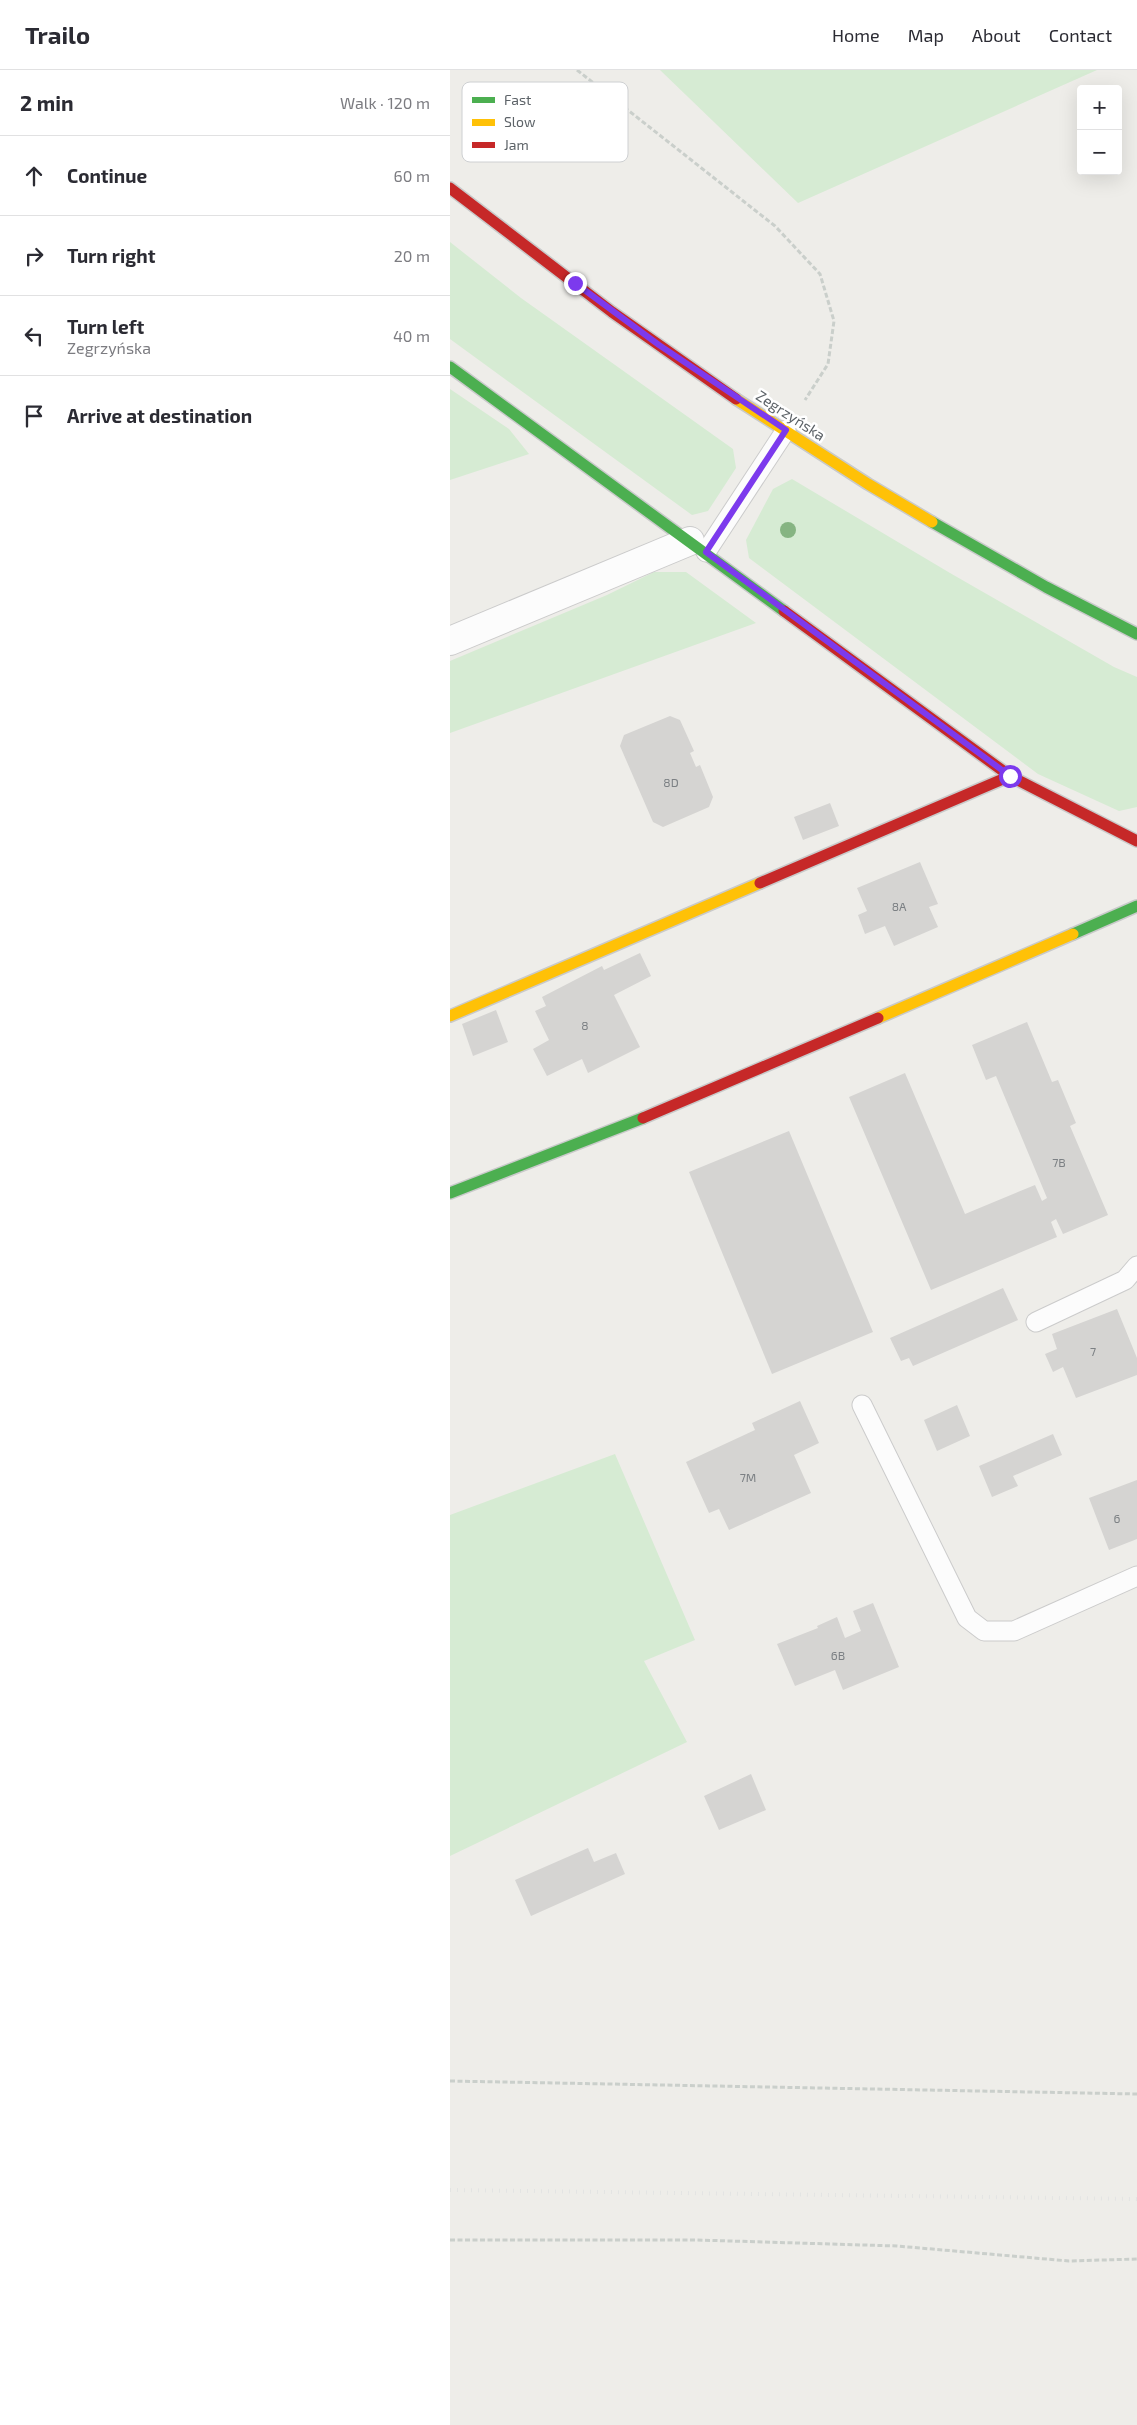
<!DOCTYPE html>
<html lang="en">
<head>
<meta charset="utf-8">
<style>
	body { margin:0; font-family:"Exo 2",sans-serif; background:#f2f2f3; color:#2b2b33 }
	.controls { position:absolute; right:15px; top:15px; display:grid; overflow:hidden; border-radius:5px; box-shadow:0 5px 20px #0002 }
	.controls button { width:45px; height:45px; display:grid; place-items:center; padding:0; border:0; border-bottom:1px solid #e1e1e2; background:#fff; color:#2b2b33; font:25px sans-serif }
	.stop { position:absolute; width:15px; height:15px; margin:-11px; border:4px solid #7c3aed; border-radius:50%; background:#fff }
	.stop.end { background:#7c3aed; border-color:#fff; box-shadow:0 1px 5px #0008 }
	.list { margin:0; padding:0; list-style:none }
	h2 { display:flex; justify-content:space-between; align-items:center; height:65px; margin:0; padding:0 20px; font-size:21px }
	h2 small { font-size:16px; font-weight:400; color:#7c7c81 }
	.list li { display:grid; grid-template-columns:32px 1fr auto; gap:15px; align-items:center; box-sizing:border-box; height:80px; padding:0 20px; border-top:1px solid #e1e1e2 }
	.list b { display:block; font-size:19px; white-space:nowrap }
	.list p { margin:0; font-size:16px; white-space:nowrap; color:#7c7c81 }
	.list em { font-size:16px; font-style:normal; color:#7c7c81 }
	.icon { flex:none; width:28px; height:28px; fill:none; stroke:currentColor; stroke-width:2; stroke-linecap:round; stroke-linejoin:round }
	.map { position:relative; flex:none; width:687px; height:2355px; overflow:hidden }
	header { display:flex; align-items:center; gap:30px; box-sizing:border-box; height:70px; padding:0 25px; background:#fff; border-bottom:1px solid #e1e1e2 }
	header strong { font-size:24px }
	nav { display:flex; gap:28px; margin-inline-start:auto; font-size:18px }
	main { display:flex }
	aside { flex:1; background:#fff }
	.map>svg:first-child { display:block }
	.green { fill:#d6ebd3 }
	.building { fill:#d5d4d2 }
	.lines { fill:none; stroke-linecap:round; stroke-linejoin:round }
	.lane-casing { stroke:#cbcbcb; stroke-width:21 }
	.street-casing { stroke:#cbcbcb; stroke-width:30 }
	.fast-casing { stroke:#c9caca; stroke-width:14 }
	.slow-casing { stroke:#c9caca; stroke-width:14 }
	.jam-casing { stroke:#c9caca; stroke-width:14 }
	.path { stroke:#cacfcb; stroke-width:3; stroke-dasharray:5 2.5; stroke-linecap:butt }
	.lane { stroke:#fcfcfc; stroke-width:19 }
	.street { stroke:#fcfcfc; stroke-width:28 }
	.fast { stroke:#4caf50; stroke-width:11 }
	.slow { stroke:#ffc107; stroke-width:11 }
	.jam { stroke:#c62828; stroke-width:11 }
	.rail { stroke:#e3e4e3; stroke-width:4; stroke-dasharray:1 6; stroke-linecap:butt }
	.tree { fill:#86b482 }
	.route { stroke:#7c3aed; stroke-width:6 }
	.labels { text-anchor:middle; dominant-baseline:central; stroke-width:5; stroke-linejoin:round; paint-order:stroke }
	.number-label { font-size:12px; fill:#7c8084 }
	.street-label { font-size:15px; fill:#5d6368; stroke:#fff }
	.key { fill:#fff; stroke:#ced0d2; stroke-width:1 }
	.key-label { font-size:14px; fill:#5d6368 }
</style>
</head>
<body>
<header>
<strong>Trailo</strong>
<nav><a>Home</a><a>Map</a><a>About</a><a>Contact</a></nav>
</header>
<main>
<aside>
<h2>2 min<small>Walk · 120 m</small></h2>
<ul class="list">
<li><svg class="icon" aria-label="ahead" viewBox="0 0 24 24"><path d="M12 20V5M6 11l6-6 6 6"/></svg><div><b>Continue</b></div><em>60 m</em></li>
<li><svg class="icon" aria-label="right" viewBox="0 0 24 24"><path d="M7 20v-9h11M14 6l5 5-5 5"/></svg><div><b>Turn right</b></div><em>20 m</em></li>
<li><svg class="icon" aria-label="left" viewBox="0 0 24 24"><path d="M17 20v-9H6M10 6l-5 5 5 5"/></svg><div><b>Turn left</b><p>Zegrzyńska</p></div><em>40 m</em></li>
<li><svg class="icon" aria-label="arrive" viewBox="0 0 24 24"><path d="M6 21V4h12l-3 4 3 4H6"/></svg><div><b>Arrive at destination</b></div></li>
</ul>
</aside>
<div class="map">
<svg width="687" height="2355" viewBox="0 0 687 2355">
	<rect width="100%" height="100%" fill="#eeede9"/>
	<g class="green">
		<path d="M210 0H647L348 133Z"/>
		<path d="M0 172 71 228 283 379 286 398 258 441 242 445 0 269Z"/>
		<path d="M0 319 59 359 79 384 0 410Z"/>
		<path d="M342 409 500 503 664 597 687 607V737L669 741 588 704 299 488 296 470 323 419Z"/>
		<path d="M204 502H236L306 553 0 663V591L157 525Z"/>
		<path d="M165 1384 245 1570 194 1591 237 1672 0 1786V1445Z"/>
	</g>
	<g class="building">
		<path d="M220 646 230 650 244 681 240 683 246 697 250 695 263 727 259 737 213 757 203 752 170 676 174 665Z"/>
		<path d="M380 733 389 756 353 770 344 747Z"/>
		<path d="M470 792 488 834 479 837 488 857 444 876 435 856 415 864 408 845 417 841 407 818Z"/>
		<path d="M190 883 201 906 164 925 190 977 138 1003 132 989 97 1006 83 979 99 970 85 941 96 936 92 927 152 896 154 900Z"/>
		<path d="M46 940 58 972 23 986 12 954Z"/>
		<path d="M577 952 602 1012 608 1010 626 1053 620 1056 658 1145 613 1164 606 1149 601 1152 607 1167 481 1220 399 1027 455 1003 515 1144 585 1115 592 1131 597 1128 546 1006 536 1010 522 975Z"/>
		<path d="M339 1061 423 1262 322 1304 239 1102Z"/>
		<path d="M553 1218 568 1250 463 1296 459 1288 451 1291 440 1268Z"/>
		<path d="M667 1239 687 1288V1305L626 1328 613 1297 603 1302 595 1284 607 1279 602 1264Z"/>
		<path d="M350 1331 369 1373 344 1385 361 1423 279 1460 269 1439 259 1443 236 1392 305 1360 302 1353Z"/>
		<path d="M507 1335 520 1366 487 1381 474 1350Z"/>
		<path d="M603 1364 612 1385 563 1406 568 1416 542 1427 529 1396Z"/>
		<path d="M687 1410V1469L659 1480 639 1428Z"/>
		<path d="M423 1533 449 1597 393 1620 385 1600 345 1616 327 1574 368 1558 367 1556 387 1547 395 1568 411 1561 403 1541Z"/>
		<path d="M301 1704 316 1740 269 1760 254 1726Z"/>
		<path d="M138 1778 144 1792 166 1783 175 1804 81 1846 65 1810Z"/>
	</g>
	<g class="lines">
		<g class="lane-casing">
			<g id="lane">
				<path d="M256 482 336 360"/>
				<path d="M586 1252 675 1210 687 1196"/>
				<path d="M412 1335 517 1548 534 1561H564L687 1506"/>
			</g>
		</g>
		<g class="street-casing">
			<path id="street" d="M0 571 240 471"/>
		</g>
		<g class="fast-casing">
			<g id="fast">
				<path d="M0 297 334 541"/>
				<path d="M482 452 596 517 687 564"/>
				<path d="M623 864 687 836"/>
				<path d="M0 1123 193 1048"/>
			</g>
		</g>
		<g class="slow-casing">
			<g id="slow">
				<path d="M286 329 418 414 482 452"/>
				<path d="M0 946 310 813"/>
				<path d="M428 948 623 864"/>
			</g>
		</g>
		<g class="jam-casing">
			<g id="jam">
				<path d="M0 118 162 242 286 329"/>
				<path d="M334 541 560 706 687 771"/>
				<path d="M310 813 560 706"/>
				<path d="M193 1048 428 948"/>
			</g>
		</g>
		<g class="path">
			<path d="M127 0 325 156 370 204 384 251 378 294 355 330"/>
			<path d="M0 2011 687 2024"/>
			<path d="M0 2170H247L447 2176 619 2191 687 2189"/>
		</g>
		<use href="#lane" class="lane"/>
		<use href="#street" class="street"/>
		<use href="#fast" class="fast"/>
		<use href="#slow" class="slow"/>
		<use href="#jam" class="jam"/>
		<path class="rail" d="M0 2120 687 2129"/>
	</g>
	<circle class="tree" cx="338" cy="460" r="8"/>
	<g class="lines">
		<path class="route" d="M125 213 209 275 336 360 256 482 560 706"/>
	</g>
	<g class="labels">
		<g class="number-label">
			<text x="221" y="712">8D</text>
			<text x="449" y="836">8A</text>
			<text x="135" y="955">8</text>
			<text x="609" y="1092">7B</text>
			<text x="643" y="1281">7</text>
			<text x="298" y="1407">7M</text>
			<text x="667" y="1448">6</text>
			<text x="388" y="1585">6B</text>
		</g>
		<g class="street-label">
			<text transform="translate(341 345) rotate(33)">Zegrzyńska</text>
		</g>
	</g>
	<rect x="12" y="12" width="166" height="80" rx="8" class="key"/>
	<rect x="22" y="27" width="23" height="6" fill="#4caf50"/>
	<rect x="22" y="49" width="23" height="7" fill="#ffc107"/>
	<rect x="22" y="72" width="23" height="6" fill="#c62828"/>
	<g class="key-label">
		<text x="54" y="35">Fast</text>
		<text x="54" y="57">Slow</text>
		<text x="54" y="80">Jam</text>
	</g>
</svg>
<div class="controls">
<button>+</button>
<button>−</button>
</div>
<div class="stop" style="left:560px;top:706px"></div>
<div class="stop end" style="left:125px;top:213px"></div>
</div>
</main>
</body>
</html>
